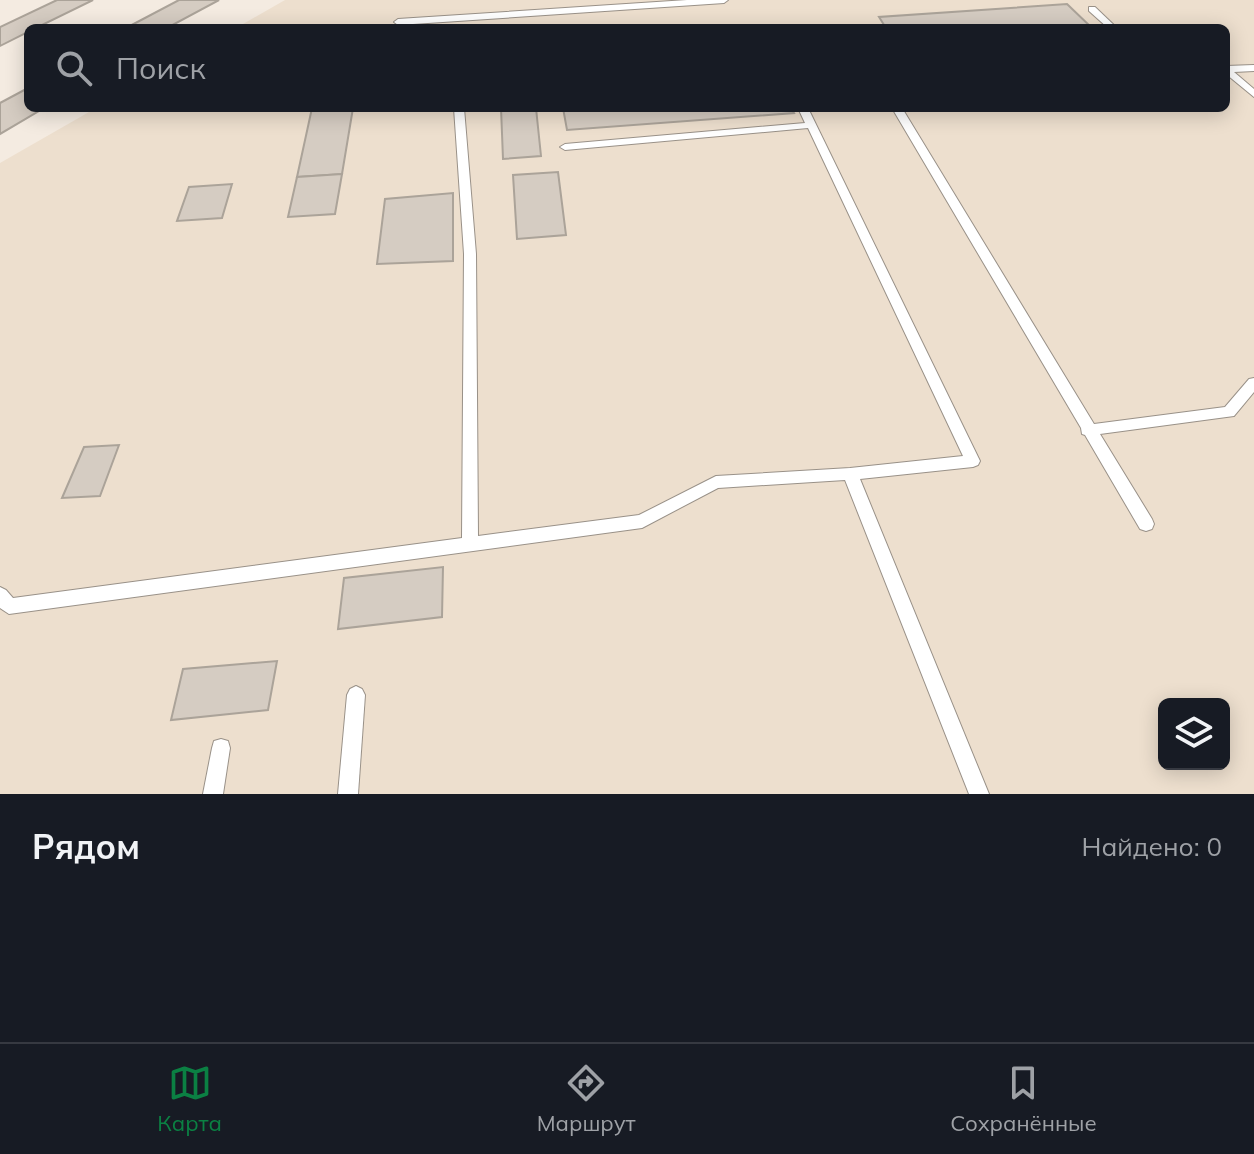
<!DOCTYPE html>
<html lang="ru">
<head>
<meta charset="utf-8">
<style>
	body { margin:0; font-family:Mulish,sans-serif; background:#20242c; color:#f1f3f6 }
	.controls { position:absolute; right:24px; bottom:24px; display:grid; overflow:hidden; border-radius:12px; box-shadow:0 4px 20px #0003 }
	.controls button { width:72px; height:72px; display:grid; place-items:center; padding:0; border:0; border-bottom:2px solid #363941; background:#171b24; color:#f1f3f6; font:40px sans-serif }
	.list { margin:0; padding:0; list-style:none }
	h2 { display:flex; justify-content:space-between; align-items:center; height:104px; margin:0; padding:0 32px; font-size:34px }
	h2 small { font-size:26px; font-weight:400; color:#9ea1a6 }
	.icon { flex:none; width:44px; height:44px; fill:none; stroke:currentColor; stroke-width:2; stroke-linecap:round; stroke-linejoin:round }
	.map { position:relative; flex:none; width:1254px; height:794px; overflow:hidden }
	.search { position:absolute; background:#171b24; box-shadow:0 4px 20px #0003; left:24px; right:24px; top:24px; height:88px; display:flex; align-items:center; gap:20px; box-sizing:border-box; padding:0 28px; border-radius:12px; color:#9ea1a6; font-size:30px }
	.sheet { height:248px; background:#171b24 }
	nav { display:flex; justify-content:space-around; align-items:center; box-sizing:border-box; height:112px; border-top:2px solid #363941; background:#171b24; font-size:22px; color:#9ea1a6 }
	nav a { display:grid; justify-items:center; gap:4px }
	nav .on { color:#0b8043 }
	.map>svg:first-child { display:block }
	.built { fill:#eddfce; fill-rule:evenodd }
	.building { fill:#d5ccc2; stroke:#aba399; stroke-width:2 }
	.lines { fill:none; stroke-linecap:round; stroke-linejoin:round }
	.lane-casing { stroke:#999188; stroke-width:2 }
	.lane { fill:#fff; fill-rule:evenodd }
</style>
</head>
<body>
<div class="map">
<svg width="1254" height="794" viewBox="0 0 1254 794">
	<rect width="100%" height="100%" fill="#f4ebe1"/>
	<path class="built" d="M285 0H1254V794H0V163L96 108H1226V28H236ZM1164 704H1224V764H1164Z"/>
	<g class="building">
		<path d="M57 0H93L36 28H28V32L0 46V27Z"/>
		<path d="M179 0H219L167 28H126Z"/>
		<path d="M1067 4 1092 28H886L879 17Z"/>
		<path d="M28 88V108H44L0 134V103Z"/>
		<path d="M312 108H353L342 174 297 177Z"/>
		<path d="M501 108H536L541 156 503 159Z"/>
		<path d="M563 108H791L794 113 567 130Z"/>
		<path d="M558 172 566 235 517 239 513 175Z"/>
		<path d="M342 174 335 214 288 217 297 177Z"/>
		<path d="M232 184 222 218 177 221 189 187Z"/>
		<path d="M453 193V261L377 264 385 199Z"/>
		<path d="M119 445 100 496 62 498 84 447Z"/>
		<path d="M443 567 442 617 338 629 344 578Z"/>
		<path d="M277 661 268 710 171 720 183 669Z"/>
	</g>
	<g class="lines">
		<g class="lane-casing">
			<g id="lane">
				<path d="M687 0H728L724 3 398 25 394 22 398 19Z"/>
				<path d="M1089 7H1095L1117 28H1108L1089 11Z"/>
				<path d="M1254 65V71L1234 72 1254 89V97L1226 74V66Z"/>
				<path d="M454 108H464L476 254 478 536 639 515 716 476 850 468 963 456 808 128 565 150 560 147 565 144 805 123 798 108H808L980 461 978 465 973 467 860 479 989 794H969L845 480 718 488 642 528 9 614 0 608V587L6 590 13 598 462 538 464 254Z"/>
				<path d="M892 108H902L1094 424 1225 407 1249 379 1254 378V392L1234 416 1100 434 1152 519 1154 524 1152 529 1146 531 1140 529 1085 435 1082 434 1081 428Z"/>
				<path d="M356 686 362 689 365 695 358 794H338L347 695 350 689Z"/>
				<path d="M221 739 228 741 230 748 223 794H203L212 748 214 741Z"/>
			</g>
		</g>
		<use href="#lane" class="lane"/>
	</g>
</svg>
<div class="controls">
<button><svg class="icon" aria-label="layers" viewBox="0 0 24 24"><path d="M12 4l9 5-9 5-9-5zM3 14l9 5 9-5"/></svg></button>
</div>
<div class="search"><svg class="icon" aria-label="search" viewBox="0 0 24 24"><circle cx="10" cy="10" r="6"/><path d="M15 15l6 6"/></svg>Поиск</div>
</div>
<section class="sheet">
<h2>Рядом<small>Найдено: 0</small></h2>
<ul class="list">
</ul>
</section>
<nav>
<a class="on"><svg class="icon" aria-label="map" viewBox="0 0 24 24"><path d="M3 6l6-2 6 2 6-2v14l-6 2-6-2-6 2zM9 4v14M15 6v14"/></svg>Карта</a>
<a><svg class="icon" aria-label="directions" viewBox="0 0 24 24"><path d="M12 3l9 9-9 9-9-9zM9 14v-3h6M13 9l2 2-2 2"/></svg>Маршрут</a>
<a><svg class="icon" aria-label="saved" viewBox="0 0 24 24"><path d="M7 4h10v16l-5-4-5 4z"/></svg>Сохранённые</a>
</nav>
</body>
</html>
